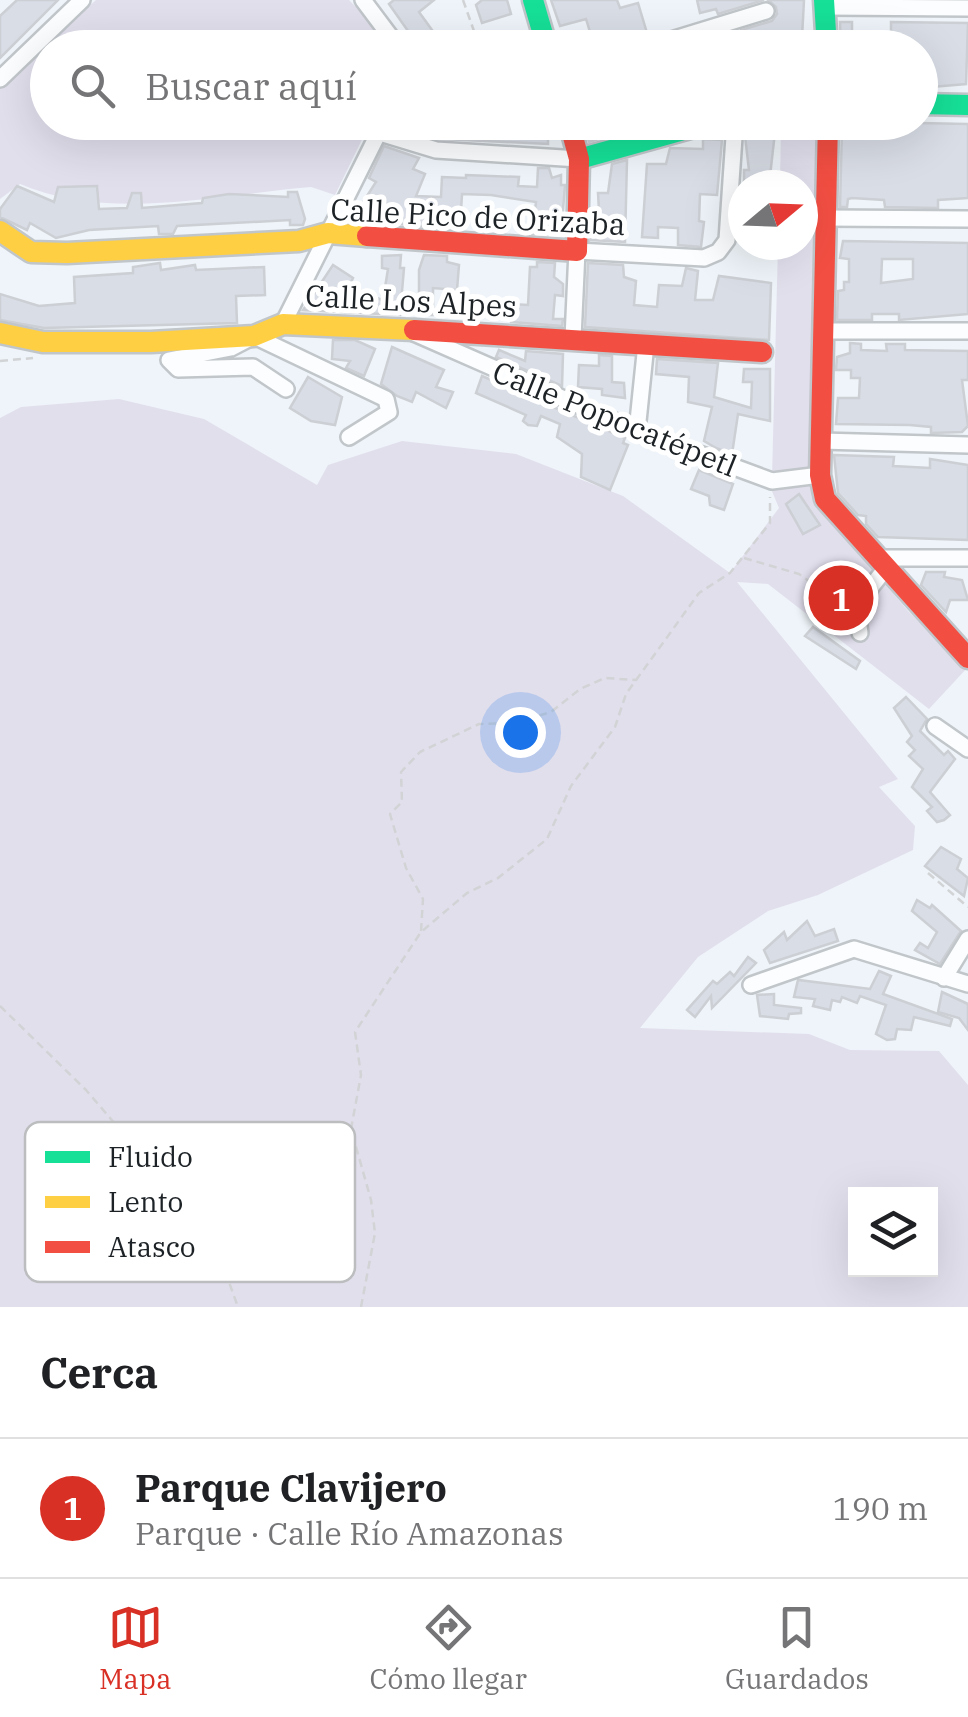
<!DOCTYPE html>
<html lang="es">
<head>
<meta charset="utf-8">
<style>
	body { margin:0; font-family:"IBM Plex Serif",serif; background:#f6f6f6; color:#202124 }
	.controls { position:absolute; right:30px; bottom:30px; display:grid; overflow:hidden; border-radius:0px; box-shadow:0 10px 40px #0002 }
	.controls button { width:90px; height:90px; display:grid; place-items:center; padding:0; border:0; border-bottom:2px solid #e0e0e0; background:#fff; color:#202124; font:50px sans-serif }
	.compass { position:absolute; left:728px; top:170px; width:90px; height:90px; border-radius:50%; background:#fff; box-shadow:0 10px 40px #0002; rotate:71deg }
	.you { position:absolute; left:520px; top:732px; width:35px; height:35px; margin:-25px; border:8px solid #fff; border-radius:50%; background:#1a73e8; box-shadow:0 0 0 15px #1a73e833 }
	.badge { display:grid; place-items:center; width:65px; height:65px; border-radius:50%; background:#d93025; color:#fff; font-size:32px; font-weight:700 }
	.pin { position:absolute; translate:-50% -50%; border:5px solid #fff; box-shadow:0 2px 10px #0006 }
	.list { margin:0; padding:0; list-style:none }
	h2 { display:flex; justify-content:space-between; align-items:center; height:130px; margin:0; padding:0 40px; font-size:42px }
	h2 small { font-size:32px; font-weight:400; color:#757577 }
	.list li { display:grid; grid-template-columns:65px 1fr auto; gap:30px; align-items:center; box-sizing:border-box; height:140px; padding:0 40px; border-top:2px solid #e0e0e0 }
	.list b { display:block; font-size:38px; white-space:nowrap }
	.list p { margin:0; font-size:32px; white-space:nowrap; color:#757577 }
	.list em { font-size:32px; font-style:normal; color:#757577 }
	.icon { flex:none; width:55px; height:55px; fill:none; stroke:currentColor; stroke-width:2; stroke-linecap:round; stroke-linejoin:round }
	.map { position:relative; flex:none; width:968px; height:1307px; overflow:hidden }
	.search { position:absolute; background:#fff; box-shadow:0 10px 40px #0002; left:30px; right:30px; top:30px; height:110px; display:flex; align-items:center; gap:25px; box-sizing:border-box; padding:0 35px; border-radius:55px; color:#757577; font-size:38px }
	.sheet { height:270px; background:#fff }
	nav { display:flex; justify-content:space-around; align-items:center; box-sizing:border-box; height:140px; border-top:2px solid #e0e0e0; background:#fff; font-size:28px; color:#757577 }
	nav a { display:grid; justify-items:center; gap:5px }
	nav .on { color:#d93025 }
	.map>svg:first-child { display:block }
	.green { fill:#e2dfed; fill-rule:evenodd }
	.building { fill:#d9dde6; stroke:#cccfd4; stroke-width:2.5; fill-rule:evenodd }
	.lines { fill:none; stroke-linecap:round; stroke-linejoin:round }
	.street-casing { stroke:#c1c6ca; stroke-width:20 }
	.fast-casing { stroke:#c1c6ca; stroke-width:25 }
	.slow-casing { stroke:#c1c6ca; stroke-width:25 }
	.jam-casing { stroke:#c1c6ca; stroke-width:25 }
	.path { stroke:#d1d3d5; stroke-width:2.5; stroke-dasharray:8 5; stroke-linecap:butt }
	.street { stroke:#fcfdfe; stroke-width:15 }
	.fast { stroke:#16e098; stroke-width:20 }
	.slow { stroke:#ffcf43; stroke-width:20 }
	.jam { stroke:#f24e42; stroke-width:20 }
	.labels { text-anchor:middle; dominant-baseline:central; stroke-width:10; stroke-linejoin:round; paint-order:stroke }
	.street-label { font-size:30px; fill:#1d2226; stroke:#fff }
	.key { fill:#fff; stroke:#bbbdbe; stroke-width:2.5 }
	.key-label { font-size:28px; fill:#1d2226 }
</style>
</head>
<body>
<div class="map">
<svg width="968" height="1307" viewBox="0 0 968 1307">
	<rect width="100%" height="100%" fill="#eef4f9"/>
	<g class="green">
		<path d="M96 0H349L372 24 383 47 48 48V122L370 123 335 195 311 187C217 195 108 222 20 184L0 199V87Z"/>
		<path d="M781 123H816L809 472 772 477 778 245H803V185H780Z"/>
		<path d="M119 399 204 419 317 485 328 465 402 441 516 454 623 496 730 573 779 508 771 489 810 486 817 505 909 612 968 667 929 709 768 584 737 582 898 779 879 787 915 826 913 850 818 895 768 911 698 957 640 1028 809 1034 850 1050 939 1051 968 1085V1307H0V418L21 407ZM856 1194H930V1270H856Z"/>
	</g>
	<g class="building">
		<path d="M17 0H58L0 58V16Z"/>
		<path d="M394 0H434L419 12 445 48H420L389 4Z"/>
		<path d="M482 0H507L511 14 482 23 476 5Z"/>
		<path d="M551 0H617L620 8 638 3 647 33 615 48 612 43 595 48 586 19 560 26Z"/>
		<path d="M697 0H764L718 14 716 9 700 13Z"/>
		<path d="M768 0H804L802 38H808L807 48H746L741 30 772 21 777 14 776 7Z"/>
		<path d="M840 22H852V33L884 34H891V22L968 23 966 84 920 88V48H841Z"/>
		<path d="M395 122H502L523 127 522 131H548V144L444 139 445 129 438 139Z"/>
		<path d="M583 122H616L620 133 589 142Z"/>
		<path d="M762 122H802V133L775 132 769 185H744V170H749L745 136 761 133Z"/>
		<path d="M867 122 968 124V198L938 200V208L885 207 884 200 852 198 848 199 847 207H840L842 128Z"/>
		<path d="M703 139 722 140 717 195 700 194 699 221 704 222 701 247 678 245V228L658 227V238L642 237 647 164H666L670 148 703 149Z"/>
		<path d="M384 146 419 158 413 169 425 174 416 196 441 197 442 177 466 178V175L519 177 518 186 537 187 538 168H549L552 178 561 175V185H565L561 235 532 234 536 202 491 195 462 194 460 229 372 222 356 213 376 182 369 178Z"/>
		<path d="M627 160 625 242 591 240 592 227 600 228 598 193H608L612 164Z"/>
		<path d="M17 186 54 202 58 187 97 186 99 209 127 208 132 193H141L142 208 202 203 203 198 229 194 288 197V192H297L305 219 303 225H290V220L177 226 173 234H159L158 226 89 230 56 238 30 223 27 230 0 217V209Z"/>
		<path d="M843 241 968 243V314L899 320V314H872V320H837L838 291 844 290V282H849V259L840 258ZM882 259H913V279L881 283Z"/>
		<path d="M401 255 400 268H404L400 315 303 310 333 265 353 278 348 289 383 300 388 269 382 268V256Z"/>
		<path d="M424 255 447 256V262L459 265 457 290 433 288V315H419V270Z"/>
		<path d="M537 262 555 263 554 277 563 284V296L555 295 553 319H563L562 326 511 322 512 304 528 305 530 267H537Z"/>
		<path d="M160 263 161 270 195 265 196 270 264 267 265 295 236 296 237 323 44 328 0 320V294L39 306 75 303 74 277 133 273V267Z"/>
		<path d="M588 263 623 265 624 277 636 281 634 305 657 307 659 285 682 286 686 268 698 271 695 300H713L719 276 771 283 769 340 585 327Z"/>
		<path d="M333 340H355L375 349 364 376 346 368 350 361 332 359Z"/>
		<path d="M850 343 861 344V350L887 351 886 344H905V350L968 351V380H962L968 426 962 432 931 433V427L910 425 836 424 838 398H859L860 378H851V370H836L837 357 850 353Z"/>
		<path d="M392 347 444 370 436 387 453 392 446 408 416 392 412 402 397 396 381 384Z"/>
		<path d="M499 350 525 361 526 351 563 354 562 386 496 357Z"/>
		<path d="M599 355 612 356V382L624 383 625 398 602 395V389L578 387 579 365 599 366Z"/>
		<path d="M657 359 718 363 714 397 751 408 752 382H743L744 369H770V421L738 414 732 454 716 448 704 441 712 407 688 402 689 377 656 374Z"/>
		<path d="M482 376 625 438 623 443 628 445 610 490 581 477 582 454 557 437 560 424 541 416 537 426 528 425 523 421 526 415 476 393Z"/>
		<path d="M308 377 342 397 335 425 311 421 290 408Z"/>
		<path d="M834 455 894 457 893 466 930 468V459L968 465V540L878 537 866 524V516L858 515 838 493Z"/>
		<path d="M699 470 733 484 724 510 710 505 709 496 691 489Z"/>
		<path d="M799 494 820 525 803 534 786 504Z"/>
		<path d="M926 572H945L944 577 962 580 968 600H950L946 612 921 585Z"/>
		<path d="M813 627 860 661 856 669 805 636Z"/>
		<path d="M906 697 927 719 920 731 944 755 948 751 955 759 930 792 950 815 944 820 937 822 927 811 932 807 912 787 923 769 909 756 915 750 907 742 912 736 894 708Z"/>
		<path d="M941 847 961 859 957 869 968 878 964 896 925 866Z"/>
		<path d="M917 900 930 908 932 905 961 931 940 964 915 950 920 943 928 948 937 932 912 911Z"/>
		<path d="M807 921 815 936 834 929 838 941 770 963 764 950 784 932 787 940Z"/>
		<path d="M748 957 756 963 712 1008 711 996 695 1017 687 1010 713 981 717 984 730 972 734 976Z"/>
		<path d="M879 971 891 976 883 994 952 1019 950 1026 914 1017 911 1030 897 1029 895 1039 887 1040 876 1034 886 1005 860 996 857 1003 842 997 840 1002 832 1000 830 1010 813 1006 815 999 794 997 798 980 870 989Z"/>
		<path d="M942 992 968 1004V1030L959 1018 938 1012Z"/>
		<path d="M774 994V1005L801 1008V1013L789 1014 788 1019 760 1016 757 995Z"/>
	</g>
	<g class="lines">
		<g class="street-casing">
			<g id="street">
				<path d="M363 0 399 48"/>
				<path d="M826 7 968 8"/>
				<path d="M645 48 766 11"/>
				<path d="M0 79 82 0"/>
				<path d="M380 133 436 150 579 159"/>
				<path d="M826 218 968 219"/>
				<path d="M283 324 384 122"/>
				<path d="M824 331H968"/>
				<path d="M414 333 637 431 772 481 820 475"/>
				<path d="M573 338 577 251 704 258 718 252 727 240 735 122"/>
				<path d="M286 389 253 367 178 369 169 360 231 348 254 336 386 399 389 412 349 437"/>
				<path d="M637 431 646 344"/>
				<path d="M821 441 968 445"/>
				<path d="M876 558H968"/>
				<path d="M860 633 856 606 886 568"/>
				<path d="M935 726 968 749"/>
				<path d="M944 978 968 939"/>
				<path d="M751 985 854 949 968 984"/>
			</g>
		</g>
		<g class="fast-casing">
			<g id="fast">
				<path d="M533 0 547 48"/>
				<path d="M824 0 827 48"/>
				<path d="M920 104 968 105"/>
				<path d="M579 159 712 122"/>
			</g>
		</g>
		<g class="slow-casing">
			<g id="slow">
				<path d="M0 231 31 252 67 253 299 241 328 233 367 236"/>
				<path d="M0 333 43 342H151L254 336 283 324 414 330"/>
			</g>
		</g>
		<g class="jam-casing">
			<g id="jam">
				<path d="M828 122 820 475 825 499 968 658"/>
				<path d="M367 236 577 251 579 159 569 122"/>
				<path d="M414 330 762 352"/>
			</g>
		</g>
		<g class="path">
			<path d="M463 0 480 48"/>
			<path d="M0 361 33 358"/>
			<path d="M744 558 799 574 842 605"/>
			<path d="M928 873 968 907"/>
			<path d="M421 931 423 899 406 868 390 814 402 802 401 772 420 752 479 724 514 723 551 712 580 689 605 678 637 680"/>
			<path d="M0 1006 86 1090 213 1238 238 1307"/>
			<path d="M361 1307 375 1233 371 1200 351 1129 361 1075 355 1032 421 932 467 893 498 878 547 839 571 786 615 727 626 694 699 593 730 573 770 523V497"/>
		</g>
		<use href="#street" class="street"/>
		<use href="#fast" class="fast"/>
		<use href="#slow" class="slow"/>
		<use href="#jam" class="jam"/>
	</g>
	<g class="labels">
		<g class="street-label">
			<text transform="translate(478 216) rotate(3)">Calle Pico de Orizaba</text>
			<text transform="translate(411 300) rotate(3)">Calle Los Alpes</text>
			<text transform="translate(615 418) rotate(22)">Calle Popocatépetl</text>
		</g>
	</g>
	<rect x="25" y="1122" width="330" height="160" rx="15" class="key"/>
	<rect x="45" y="1151" width="45" height="12" fill="#16e098"/>
	<rect x="45" y="1196" width="45" height="12" fill="#ffcf43"/>
	<rect x="45" y="1241" width="45" height="12" fill="#f24e42"/>
	<g class="key-label">
		<text x="108" y="1167">Fluido</text>
		<text x="108" y="1212">Lento</text>
		<text x="108" y="1257">Atasco</text>
	</g>
</svg>
<div class="controls">
<button><svg class="icon" aria-label="layers" viewBox="0 0 24 24"><path d="M12 4l9 5-9 5-9-5zM3 14l9 5 9-5"/></svg></button>
</div>
<svg class="compass" viewBox="-18 -18 36 36"><path d="M0-13l5 13h-10z" fill="#e53935"/><path d="M0 13l5-13h-10z" fill="#757577"/></svg>
<div class="you"></div>
<div class="pin badge" style="left:841px;top:598px">1</div>
<div class="search"><svg class="icon" aria-label="search" viewBox="0 0 24 24"><circle cx="10" cy="10" r="6"/><path d="M15 15l6 6"/></svg>Buscar aquí</div>
</div>
<section class="sheet">
<h2>Cerca<small></small></h2>
<ul class="list">
<li><span class="badge">1</span><div><b>Parque Clavijero</b><p>Parque · Calle Río Amazonas</p></div><em>190 m</em></li>
</ul>
</section>
<nav>
<a class="on"><svg class="icon" aria-label="map" viewBox="0 0 24 24"><path d="M3 6l6-2 6 2 6-2v14l-6 2-6-2-6 2zM9 4v14M15 6v14"/></svg>Mapa</a>
<a><svg class="icon" aria-label="directions" viewBox="0 0 24 24"><path d="M12 3l9 9-9 9-9-9zM9 14v-3h6M13 9l2 2-2 2"/></svg>Cómo llegar</a>
<a><svg class="icon" aria-label="saved" viewBox="0 0 24 24"><path d="M7 4h10v16l-5-4-5 4z"/></svg>Guardados</a>
</nav>
</body>
</html>
